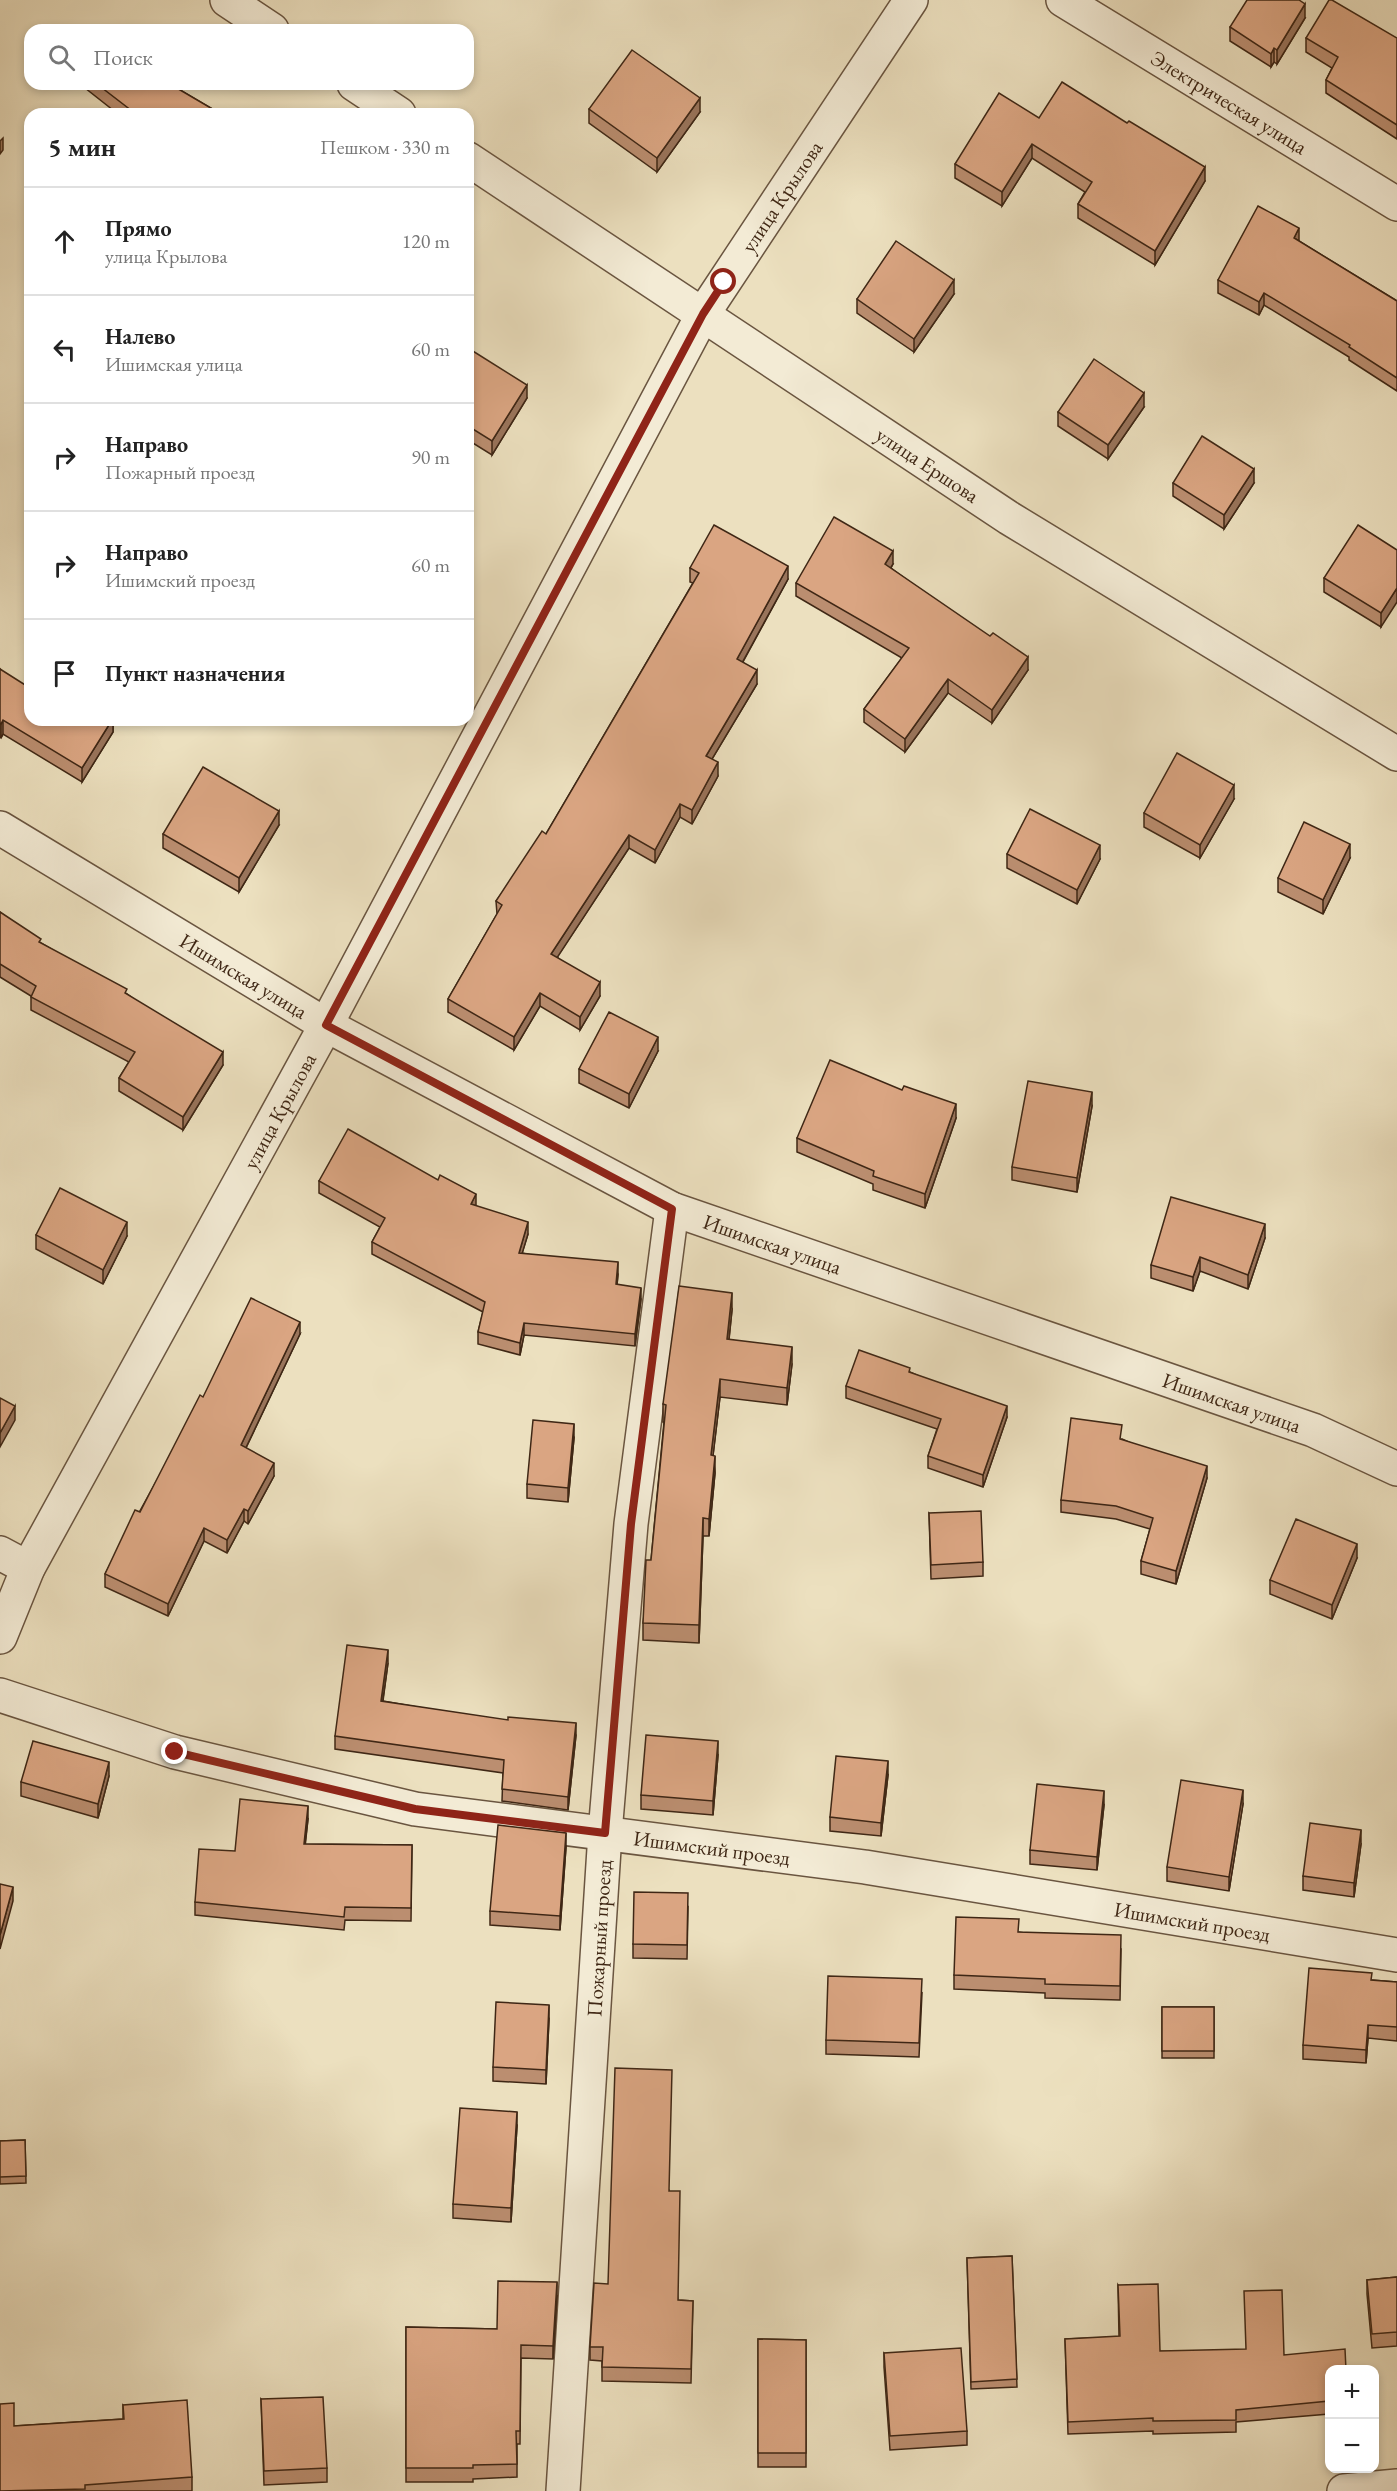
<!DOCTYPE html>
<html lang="ru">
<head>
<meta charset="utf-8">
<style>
	body { margin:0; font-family:"EB Garamond",serif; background:#f6f6f6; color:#222 }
	.controls { position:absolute; right:18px; bottom:18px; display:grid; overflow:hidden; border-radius:12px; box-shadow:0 3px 9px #0003 }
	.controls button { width:54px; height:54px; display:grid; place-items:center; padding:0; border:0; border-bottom:2px solid #e0e0e0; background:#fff; color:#222; font:30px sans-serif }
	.stop { position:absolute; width:18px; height:18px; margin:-14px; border:4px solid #8f2418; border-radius:50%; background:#fff }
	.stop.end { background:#8f2418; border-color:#fff; box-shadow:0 2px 6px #0008 }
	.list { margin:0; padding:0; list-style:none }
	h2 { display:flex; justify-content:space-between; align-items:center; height:78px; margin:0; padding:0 24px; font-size:26px }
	h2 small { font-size:20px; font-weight:400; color:#767676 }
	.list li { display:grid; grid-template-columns:39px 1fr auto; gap:18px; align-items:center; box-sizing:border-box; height:108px; padding:0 24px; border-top:2px solid #e0e0e0 }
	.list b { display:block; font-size:22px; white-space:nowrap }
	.list p { margin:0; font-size:20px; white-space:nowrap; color:#767676 }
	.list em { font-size:20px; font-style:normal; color:#767676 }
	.icon { flex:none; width:33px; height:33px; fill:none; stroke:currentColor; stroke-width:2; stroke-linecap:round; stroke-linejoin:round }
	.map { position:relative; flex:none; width:1397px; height:2491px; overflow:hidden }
	.search { position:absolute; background:#fff; box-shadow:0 3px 9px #0003; left:24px; top:24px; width:450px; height:66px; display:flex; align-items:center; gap:15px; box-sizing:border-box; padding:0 21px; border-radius:18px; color:#767676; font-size:22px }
	.panel { position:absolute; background:#fff; box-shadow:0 3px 9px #0003; left:24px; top:108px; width:450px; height:618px; border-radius:18px }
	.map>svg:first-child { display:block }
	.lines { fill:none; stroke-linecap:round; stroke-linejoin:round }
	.minor-casing { stroke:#6a5540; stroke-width:36 }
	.minor { stroke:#f3ebd5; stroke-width:33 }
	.wall { fill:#bb8e70; stroke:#3f2715; stroke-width:1.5 }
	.shaded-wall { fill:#99745b; stroke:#3f2715; stroke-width:1.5 }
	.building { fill:#daa582; stroke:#3f2715; stroke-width:1.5 }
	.route { stroke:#8f2418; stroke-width:8 }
	.labels { text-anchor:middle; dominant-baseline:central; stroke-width:4.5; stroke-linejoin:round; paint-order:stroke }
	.street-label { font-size:21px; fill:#3f2715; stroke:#f3ebd5 }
</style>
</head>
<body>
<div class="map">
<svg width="1397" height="2491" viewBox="0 0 1397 2491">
	<rect width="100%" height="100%" fill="#ece0bf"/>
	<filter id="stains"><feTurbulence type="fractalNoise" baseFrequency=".00333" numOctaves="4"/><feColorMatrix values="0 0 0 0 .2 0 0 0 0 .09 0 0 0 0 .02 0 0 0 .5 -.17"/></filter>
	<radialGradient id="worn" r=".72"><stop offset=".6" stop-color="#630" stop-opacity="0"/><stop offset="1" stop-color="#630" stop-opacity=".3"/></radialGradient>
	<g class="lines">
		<g class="minor-casing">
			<g id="minor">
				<path d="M227 0 272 30"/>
				<path id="s1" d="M1063 0 1397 204"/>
				<path d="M354 84 399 114"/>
				<path id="s2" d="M468 159 1009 518 1397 754"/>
				<path id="s3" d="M0 828 326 1025 672 1209 1313 1430 1397 1469"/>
				<path d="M0 1553 28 1568"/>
				<path id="s4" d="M0 1637 28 1568 326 1025 703 314 911 0"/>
				<path id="s5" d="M0 1695 175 1752 415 1809 865 1867 1397 1955"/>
				<path id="s6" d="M563 2491 605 1833 631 1524 672 1209"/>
				<path d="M1344 2491 1397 2486"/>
			</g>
		</g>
		<use href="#minor" class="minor"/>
	</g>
	<g class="wall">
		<path d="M1305 18 1277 64 1274 62 1271 67 1230 41V27Z"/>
		<path d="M1306 38H1397V139L1326 93V80L1332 68 1306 52Z"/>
		<path d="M80 84H170L221 114H118Z"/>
		<path d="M589 109 700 112 657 172 589 123Z"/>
		<path d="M1039 118 1205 181 1155 265 1078 218V204L1085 192 1032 158 1002 206 955 178V164Z"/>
		<path d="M1299 241 1397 301V391L1349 360V357L1264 305 1259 315 1218 293V280Z"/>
		<path d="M954 294 914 352 857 313V299Z"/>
		<path d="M468 348 527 398 492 455 468 440Z"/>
		<path d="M1144 407 1108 459 1058 426V412Z"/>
		<path d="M1173 483H1254L1224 529 1173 496Z"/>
		<path d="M1397 550 1381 627 1324 592V578Z"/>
		<path d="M893 564 891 568 1028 670 992 723 948 693 905 752 864 722V709L902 658 796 596V583Z"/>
		<path d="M690 568 788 579 743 662 757 684 712 759 718 776 692 824 680 817 655 863 629 848 557 957 600 996 580 1030 540 1006 514 1050 448 1012V999L497 914 496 901 546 834 693 583 690 582Z"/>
		<path d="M0 669 30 720H113V732L82 782 3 734 1 738 0 737Z"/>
		<path d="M1234 799 1200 858 1144 827V813Z"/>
		<path d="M279 825 239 892 163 848V834Z"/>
		<path d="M1007 854 1100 859 1077 904 1007 868Z"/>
		<path d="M1350 858 1323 914 1278 892V878Z"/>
		<path d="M0 912 41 943 127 994 223 1065 183 1130 119 1091V1078L129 1062 31 1010V996L0 977Z"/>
		<path d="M658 1051 629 1108 579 1083V1069Z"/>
		<path d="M1092 1106 1077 1192 1012 1180V1167Z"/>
		<path d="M956 1118 925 1208 873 1190V1184L797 1152V1138Z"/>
		<path d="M319 1181 476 1206 528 1234 522 1253 618 1274 617 1285 641 1299 635 1346 524 1335 520 1355 478 1344V1332L483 1312 372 1254V1242L380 1227 319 1193Z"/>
		<path d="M36 1235 127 1236 103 1284 36 1249Z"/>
		<path d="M1265 1238 1248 1289 1200 1271 1193 1291 1151 1278V1265Z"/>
		<path d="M732 1310 729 1340 792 1364 787 1405 720 1397 713 1455 715 1473 709 1536H703L699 1643 643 1640V1623L651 1560 664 1422H663V1404Z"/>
		<path d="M300 1334 246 1448 274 1476 248 1524 244 1521 227 1553 204 1541 168 1616 105 1587V1574L203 1397Z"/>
		<path d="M910 1372 1007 1417 983 1487 928 1468V1456L937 1429 846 1398V1386Z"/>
		<path d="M574 1438 568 1502 527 1498V1484Z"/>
		<path d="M1122 1439 1207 1478 1176 1584 1141 1574V1561L1150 1529 1116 1519 1061 1512V1500Z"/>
		<path d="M929 1513 983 1562V1576L931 1579Z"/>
		<path d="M1357 1558 1332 1619 1270 1594V1580Z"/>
		<path d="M388 1663 383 1701 576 1735 568 1810 502 1801 503 1773 335 1749V1736Z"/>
		<path d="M718 1755 713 1815 641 1809V1795Z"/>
		<path d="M888 1775 881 1836 830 1831V1817Z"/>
		<path d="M109 1776 98 1818 21 1796V1782Z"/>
		<path d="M1243 1804 1229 1891 1167 1881V1867Z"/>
		<path d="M1104 1805 1097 1870 1030 1864V1850Z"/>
		<path d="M308 1819 305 1844 412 1845 411 1921 345 1920 344 1930 195 1915V1902L235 1851Z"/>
		<path d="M1361 1844 1354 1897 1303 1890V1876Z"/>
		<path d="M566 1847 560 1930 490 1925V1911Z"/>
		<path d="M688 1907 687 1959 633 1958V1944Z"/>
		<path d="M1019 1932 1121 1949 1120 2000 1045 1998V1993L954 1989V1975Z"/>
		<path d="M1372 1980 1397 1982V2041L1368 2038 1366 2063 1303 2059V2045Z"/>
		<path d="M922 1993 919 2057 826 2054V2040Z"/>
		<rect x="1162" y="2007" width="52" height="51"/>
		<path d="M549 2019 546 2084 493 2081V2067Z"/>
		<path d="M517 2126 511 2222 453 2218V2204Z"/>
		<path d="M25 2140 26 2183 0 2184V2141Z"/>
		<path d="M669 2191 678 2300 693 2301 691 2383 602 2381V2361L590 2360V2347L608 2284Z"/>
		<path d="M1012 2256 1017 2387 971 2389 967 2258Z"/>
		<path d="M1397 2277V2346L1372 2348 1367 2294V2280Z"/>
		<path d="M1118 2285 1160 2351 1284 2355 1329 2370V2414L1236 2422V2432L1153 2434V2431L1068 2434 1065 2339 1119 2337Z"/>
		<path d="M557 2296 553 2359 521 2358 520 2444H517V2477L473 2479V2482H406V2327L497 2329Z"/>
		<path d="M758 2339 806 2340V2467H758Z"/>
		<path d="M884 2353 967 2431V2445L890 2450 884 2367Z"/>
		<path d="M261 2399 327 2468V2482L264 2485Z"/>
		<path d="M123 2405 192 2477V2491H0L14 2426 123 2419Z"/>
	</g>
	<g class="shaded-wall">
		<path d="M1305 4V18L1277 64V50Z"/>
		<path d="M1274 48V62L1271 67V54Z"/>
		<path d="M700 98V112L657 172V158Z"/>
		<path d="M3 138V150L0 154V141Z"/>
		<path d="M1032 144V158L1002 206V192Z"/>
		<path d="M1205 167V181L1155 265V251Z"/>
		<path d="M1299 228V241L1294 238Z"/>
		<path d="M954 280V294L914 352V339Z"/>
		<path d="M1264 293V305L1259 315V302Z"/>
		<path d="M527 385V398L492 455V441Z"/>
		<path d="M1144 393V407L1108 459V445Z"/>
		<path d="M1254 469V483L1224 529V515Z"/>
		<path d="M893 551V564L885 577V564Z"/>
		<path d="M788 566V579L737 672V659Z"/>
		<path d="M1397 588V602L1381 627V613Z"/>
		<path d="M1028 657V670L992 723V710Z"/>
		<path d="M757 670V684L706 769V756Z"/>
		<path d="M948 679V693L905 752V739Z"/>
		<path d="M3 720V734L1 738V724Z"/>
		<path d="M112 720H113V732L82 782V768Z"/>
		<path d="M718 762V776L692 824V810Z"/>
		<path d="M1234 785V799L1200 858V845Z"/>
		<path d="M680 804V817L655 863V850Z"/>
		<path d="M279 811V825L239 892V878Z"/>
		<path d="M629 835V848L551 967V954Z"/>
		<path d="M1350 844V858L1323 914V900Z"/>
		<path d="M1100 845V859L1077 904V890Z"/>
		<path d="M600 982V996L580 1030V1017Z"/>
		<path d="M540 993V1006L514 1050V1037Z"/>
		<path d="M658 1037V1051L629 1108V1094Z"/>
		<path d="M223 1052V1065L183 1130V1117Z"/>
		<path d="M1092 1092V1106L1077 1192V1178Z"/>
		<path d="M956 1104V1118L925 1208V1194Z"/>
		<path d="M476 1194V1206L471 1204Z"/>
		<path d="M127 1222V1236L103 1284V1270Z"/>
		<path d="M528 1222V1234L519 1264V1253Z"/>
		<path d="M1265 1224V1238L1248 1289V1275Z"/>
		<path d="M1200 1257V1271L1193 1291V1277Z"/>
		<path d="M618 1262V1274L616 1296V1284Z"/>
		<path d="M641 1288V1299L635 1346V1334Z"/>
		<path d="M732 1293V1310L727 1357V1339Z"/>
		<path d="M300 1322V1334L241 1458V1445Z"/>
		<path d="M524 1323V1335L520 1355V1343Z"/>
		<path d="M792 1347V1364L787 1405V1388Z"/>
		<path d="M720 1379V1397L711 1473V1455Z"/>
		<path d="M15 1406V1420L0 1447V1433Z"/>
		<path d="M1007 1406V1417L983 1487V1475Z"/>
		<path d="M574 1424V1438L568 1502V1488Z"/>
		<path d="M715 1456V1473L709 1536V1519Z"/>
		<path d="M274 1463V1476L248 1524V1511Z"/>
		<path d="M1207 1466V1478L1176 1584V1571Z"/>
		<path d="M244 1509V1521L227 1553V1540Z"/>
		<path d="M703 1518V1536L699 1643V1625Z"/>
		<path d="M204 1528V1541L168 1616V1604Z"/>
		<path d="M1357 1544V1558L1332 1619V1605Z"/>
		<path d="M388 1650V1663L381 1713V1701Z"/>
		<path d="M576 1723V1735L568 1810V1797Z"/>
		<path d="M718 1741V1755L713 1815V1801Z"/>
		<path d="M888 1761V1775L881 1836V1823Z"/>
		<path d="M109 1762V1776L98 1818V1804Z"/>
		<path d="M1243 1790V1804L1229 1891V1877Z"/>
		<path d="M1104 1791V1805L1097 1870V1857Z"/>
		<path d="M308 1806V1819L304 1857V1844Z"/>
		<path d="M1361 1830V1844L1354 1897V1883Z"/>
		<path d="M566 1833V1847L560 1930V1916Z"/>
		<path d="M13 1887V1901L0 1949V1935Z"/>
		<path d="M549 2005V2019L546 2084V2070Z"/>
		<path d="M1368 2025V2038L1366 2063V2050Z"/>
		<path d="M517 2112V2126L511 2222V2208Z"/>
		<path d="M557 2282V2296L553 2359V2346Z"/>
	</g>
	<g class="building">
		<path d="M1247 0H1299L1305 4 1277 50 1274 48 1271 54 1230 27Z"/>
		<path d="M1329 0H1332L1397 38V125L1326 80 1338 57 1306 38Z"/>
		<path d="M632 50 700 98 657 158 589 109Z"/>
		<path d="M1062 82 1127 123 1129 121 1205 167 1155 251 1078 204 1092 182 1032 144 1002 192 955 164 999 93 1039 118Z"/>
		<path d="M97 84H170L221 114H136Z"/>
		<path d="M1258 206 1299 228 1294 238 1397 301V378L1349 347 1350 345 1264 293 1259 302 1218 280Z"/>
		<path d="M896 241 954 280 914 339 857 299Z"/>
		<path d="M468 348 527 385 492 441 468 426Z"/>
		<path d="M1094 359 1144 393 1108 445 1058 412Z"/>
		<path d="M1202 436 1254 469 1224 515 1173 483Z"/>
		<path d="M834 517 893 551 885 564 990 636 993 633 1028 657 992 710 948 679 905 739 864 709 909 648 796 583Z"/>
		<path d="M714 525 788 566 737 659 757 670 706 756 718 762 692 810 680 804 655 850 629 835 551 954 600 982 580 1017 540 993 514 1037 448 999 502 905 496 901 542 831 546 834 699 573 690 568Z"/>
		<path d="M1358 525 1397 550V588L1381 613 1324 578Z"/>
		<path d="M0 669 30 688V720H112L82 768 3 720 1 724 0 723Z"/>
		<path d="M1177 753 1234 785 1200 845 1144 813Z"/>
		<path d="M203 767 279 811 239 878 163 834Z"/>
		<path d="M1030 809 1100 845 1077 890 1007 854Z"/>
		<path d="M1304 822 1350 844 1323 900 1278 878Z"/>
		<path d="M0 912 41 939 39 942 127 989 125 993 223 1052 183 1117 119 1078 135 1052 31 997 36 986 0 964Z"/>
		<path d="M609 1012 658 1037 629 1094 579 1069Z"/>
		<path d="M830 1060 902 1090 904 1086 956 1104 925 1194 873 1176 874 1171 797 1138Z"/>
		<path d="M1028 1081 1092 1092 1077 1178 1012 1167Z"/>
		<path d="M348 1129 438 1180 440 1175 476 1194 471 1204 528 1222 519 1253 618 1262 616 1284 641 1288 635 1334 524 1323 520 1343 478 1332 485 1302 372 1242 385 1218 319 1181Z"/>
		<path d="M60 1188 127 1222 103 1270 36 1235Z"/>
		<path d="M1171 1197 1265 1224 1248 1275 1200 1257 1193 1277 1151 1265Z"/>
		<path d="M679 1286 732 1293 727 1339 792 1347 787 1388 720 1379 711 1455 715 1456 709 1519 703 1518 699 1625 643 1623 646 1560H651L666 1405 663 1404Z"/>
		<path d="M251 1298 300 1322 241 1445 274 1463 248 1511 244 1509 227 1540 204 1528 168 1604 105 1574 135 1510 140 1512 200 1395 203 1397Z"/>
		<path d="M859 1350 910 1368 909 1372 1007 1406 983 1475 928 1456 941 1419 846 1386Z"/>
		<path d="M0 1398 15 1406 0 1433Z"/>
		<path d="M1071 1418 1122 1425 1120 1439 1207 1466 1176 1571 1141 1561 1153 1518 1116 1506 1061 1500Z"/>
		<path d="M533 1420 574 1424 568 1488 527 1484Z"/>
		<path d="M981 1511 983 1562 931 1565 929 1513Z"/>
		<path d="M1296 1519 1357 1544 1332 1605 1270 1580Z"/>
		<path d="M347 1645 388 1650 381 1701 508 1720V1717L576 1723 568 1797 502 1789 504 1760 335 1736Z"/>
		<path d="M646 1735 718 1741 713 1801 641 1795Z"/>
		<path d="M33 1741 109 1762 98 1804 21 1782Z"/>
		<path d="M836 1756 888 1761 881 1823 830 1817Z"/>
		<path d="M1181 1780 1243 1790 1229 1877 1167 1867Z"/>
		<path d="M1037 1784 1104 1791 1097 1857 1030 1850Z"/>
		<path d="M240 1799 308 1806 304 1844 412 1845 411 1908 345 1907 344 1917 195 1902 199 1849 235 1851Z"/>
		<path d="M1310 1823 1361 1830 1354 1883 1303 1876Z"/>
		<path d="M498 1825 566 1833 560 1916 490 1911Z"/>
		<path d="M0 1884 13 1887 0 1935Z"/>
		<path d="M634 1892 688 1893 687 1945 633 1944Z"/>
		<path d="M956 1917 1019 1919 1018 1932 1121 1935 1120 1986 1045 1984V1979L954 1975Z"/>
		<path d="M1309 1968 1372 1973 1371 1980 1397 1982V2027L1368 2025 1366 2050 1303 2045Z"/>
		<path d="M828 1976 922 1979 919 2043 826 2040Z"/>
		<path d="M496 2002 549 2005 546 2070 493 2067Z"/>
		<rect x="1162" y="2007" width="52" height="44"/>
		<path d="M615 2068 672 2070 669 2191H680L678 2300 693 2301 691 2369 602 2367 603 2347H590L594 2283 608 2284Z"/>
		<path d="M460 2108 517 2112 511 2208 453 2204Z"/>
		<path d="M25 2140 26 2176 0 2177V2141Z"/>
		<path d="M1012 2256 1017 2379 971 2382 967 2258Z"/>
		<path d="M1397 2277V2332L1372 2334 1367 2280Z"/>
		<path d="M498 2281 557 2282 553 2346 521 2345 520 2431H516L517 2464 473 2465V2468H406V2327L497 2329Z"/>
		<path d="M1158 2284 1160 2351 1246 2349 1244 2291 1282 2290 1284 2355 1345 2349 1346 2370H1329V2401L1236 2410V2420L1153 2421V2418L1068 2422 1065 2339 1120 2336 1118 2285Z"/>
		<path d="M758 2339 806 2340V2453H758Z"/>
		<path d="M961 2348 967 2431 890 2436 884 2353Z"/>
		<path d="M323 2397 327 2468 264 2471 261 2399Z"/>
		<path d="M187 2400 192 2477 85 2485V2489L0 2491V2404L14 2403V2426L124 2419 123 2405Z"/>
	</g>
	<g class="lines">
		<path class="route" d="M175 1752 415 1809 605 1833 631 1524 672 1209 326 1025 703 314 724 282"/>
	</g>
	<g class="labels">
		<g class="street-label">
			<text stroke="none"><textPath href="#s1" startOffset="195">Электрическая улица</textPath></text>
			<text stroke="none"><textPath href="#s4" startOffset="1640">улица Крылова</textPath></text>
			<text stroke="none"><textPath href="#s2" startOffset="552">улица Ершова</textPath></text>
			<text stroke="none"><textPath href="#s3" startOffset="285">Ишимская улица</textPath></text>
			<text stroke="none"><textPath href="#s4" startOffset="596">улица Крылова</textPath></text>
			<text stroke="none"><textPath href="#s3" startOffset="879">Ишимская улица</textPath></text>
			<text stroke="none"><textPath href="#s3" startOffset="1365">Ишимская улица</textPath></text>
			<text stroke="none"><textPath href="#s5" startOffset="730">Ишимский проезд</textPath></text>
			<text stroke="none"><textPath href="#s5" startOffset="1216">Ишимский проезд</textPath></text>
			<text stroke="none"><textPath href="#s6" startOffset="554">Пожарный проезд</textPath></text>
		</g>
	</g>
	<rect width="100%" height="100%" filter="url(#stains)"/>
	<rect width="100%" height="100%" fill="url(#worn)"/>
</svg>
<div class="controls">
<button>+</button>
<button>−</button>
</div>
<div class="stop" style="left:724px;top:282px"></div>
<div class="stop end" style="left:175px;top:1752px"></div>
<div class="search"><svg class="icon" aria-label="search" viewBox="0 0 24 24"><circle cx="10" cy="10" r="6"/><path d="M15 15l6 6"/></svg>Поиск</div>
<section class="panel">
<h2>5 мин<small>Пешком · 330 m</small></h2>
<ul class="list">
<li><svg class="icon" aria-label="ahead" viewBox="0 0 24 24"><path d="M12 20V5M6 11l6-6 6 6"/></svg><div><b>Прямо</b><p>улица Крылова</p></div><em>120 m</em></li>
<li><svg class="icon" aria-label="left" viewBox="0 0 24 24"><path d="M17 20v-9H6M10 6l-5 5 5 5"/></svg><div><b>Налево</b><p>Ишимская улица</p></div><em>60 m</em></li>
<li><svg class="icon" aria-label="right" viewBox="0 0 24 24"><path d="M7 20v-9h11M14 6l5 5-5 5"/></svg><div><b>Направо</b><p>Пожарный проезд</p></div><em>90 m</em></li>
<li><svg class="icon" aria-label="right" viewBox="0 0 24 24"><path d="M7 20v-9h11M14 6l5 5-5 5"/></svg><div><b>Направо</b><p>Ишимский проезд</p></div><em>60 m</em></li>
<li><svg class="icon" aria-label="arrive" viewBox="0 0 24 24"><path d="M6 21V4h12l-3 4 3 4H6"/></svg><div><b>Пункт назначения</b></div></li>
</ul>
</section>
</div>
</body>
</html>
